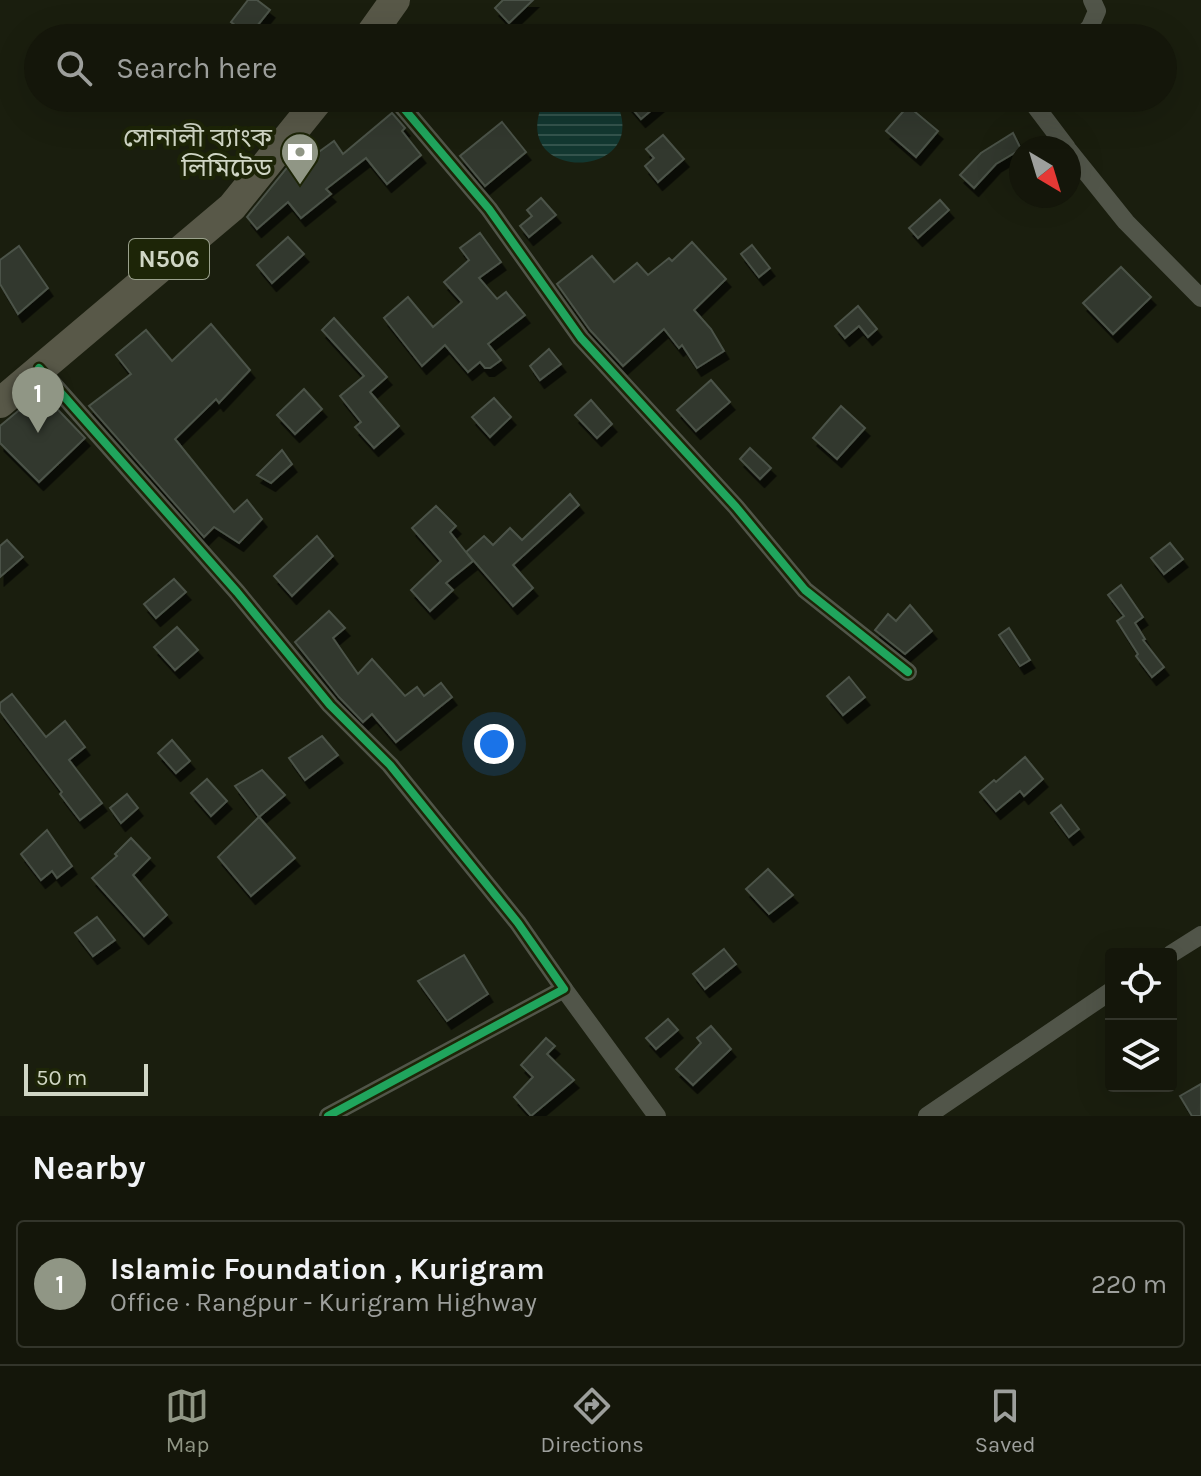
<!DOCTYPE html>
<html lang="en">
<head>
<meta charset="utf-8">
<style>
	body { margin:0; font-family:Karla,"Noto Sans Bengali",sans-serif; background:#1d1f13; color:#f1f3f6 }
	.controls { position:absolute; right:24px; bottom:24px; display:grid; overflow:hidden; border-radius:8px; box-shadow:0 8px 32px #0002 }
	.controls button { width:72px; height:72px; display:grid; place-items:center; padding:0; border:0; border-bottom:2px solid #33352b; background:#14160a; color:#f1f3f6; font:40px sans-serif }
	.compass { position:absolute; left:1009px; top:136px; width:72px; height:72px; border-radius:50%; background:#14160a; box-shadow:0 8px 32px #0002; rotate:142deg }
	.scale { position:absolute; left:24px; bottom:20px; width:124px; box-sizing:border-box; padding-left:8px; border:4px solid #d0d6c5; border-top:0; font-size:22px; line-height:28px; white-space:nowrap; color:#d0d6c5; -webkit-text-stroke:6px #1d2507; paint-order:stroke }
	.you { position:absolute; left:494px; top:744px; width:28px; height:28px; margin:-20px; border:6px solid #fff; border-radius:50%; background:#1a73e8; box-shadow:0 0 0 12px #1a73e833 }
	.badge { display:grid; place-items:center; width:52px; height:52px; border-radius:50%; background:#909685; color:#fff; font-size:26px; font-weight:700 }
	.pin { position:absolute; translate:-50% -66px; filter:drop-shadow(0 2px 4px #0008) }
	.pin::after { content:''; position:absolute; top:42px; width:28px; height:24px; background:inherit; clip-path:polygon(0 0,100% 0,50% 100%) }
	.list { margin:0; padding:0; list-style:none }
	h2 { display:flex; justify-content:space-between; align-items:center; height:104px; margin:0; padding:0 32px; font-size:34px }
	h2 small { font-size:26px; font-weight:400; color:#9d9f9c }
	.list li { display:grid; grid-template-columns:52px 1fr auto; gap:24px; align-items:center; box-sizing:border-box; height:128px; margin:0 16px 16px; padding:0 16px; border:2px solid #33352b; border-radius:8px }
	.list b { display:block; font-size:30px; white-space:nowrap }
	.list p { margin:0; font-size:26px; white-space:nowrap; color:#9d9f9c }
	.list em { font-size:26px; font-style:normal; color:#9d9f9c }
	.icon { flex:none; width:44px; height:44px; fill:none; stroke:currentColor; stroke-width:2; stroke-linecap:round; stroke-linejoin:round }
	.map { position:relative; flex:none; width:1201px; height:1116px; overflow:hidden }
	.search { position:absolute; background:#14160a; box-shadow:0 8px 32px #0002; left:24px; right:24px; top:24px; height:88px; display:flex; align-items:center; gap:20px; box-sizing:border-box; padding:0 28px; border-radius:44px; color:#9d9f9c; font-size:30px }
	.sheet { height:248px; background:#14160a }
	nav { display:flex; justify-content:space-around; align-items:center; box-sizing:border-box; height:112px; border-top:2px solid #33352b; background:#14160a; font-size:22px; color:#9d9f9c }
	nav a { display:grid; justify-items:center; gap:4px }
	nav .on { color:#909685 }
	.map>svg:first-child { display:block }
	.water { fill:url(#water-rules) }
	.building { fill:#30382d; stroke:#4c5348; stroke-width:2; filter:url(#shadow) }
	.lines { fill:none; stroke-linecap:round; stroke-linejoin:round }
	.minor { stroke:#515549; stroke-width:18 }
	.trunk { stroke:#585848; stroke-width:30 }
	.cycleway-casing { stroke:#1d2507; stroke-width:13 }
	.cycleway { stroke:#20a55d; stroke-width:8 }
	.labels { text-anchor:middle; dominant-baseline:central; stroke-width:8; stroke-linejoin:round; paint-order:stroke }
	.shield { fill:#1d2507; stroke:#9aa18c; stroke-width:2 }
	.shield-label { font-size:24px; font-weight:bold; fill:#d0d6c5 }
	.poi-label { font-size:26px; fill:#d0d6c5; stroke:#1d2507; text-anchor:end }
</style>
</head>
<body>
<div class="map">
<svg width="1201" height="1116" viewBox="0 0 1201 1116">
	<defs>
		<pattern id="water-rules" width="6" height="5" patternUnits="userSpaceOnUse" patternTransform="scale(2)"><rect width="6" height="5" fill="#133831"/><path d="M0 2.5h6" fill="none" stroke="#34544d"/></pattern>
		<filter id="shadow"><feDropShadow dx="4.5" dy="8" stdDeviation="0" flood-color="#0009"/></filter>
	</defs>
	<rect width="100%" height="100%" fill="#1a1e0e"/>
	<path class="water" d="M545 98H614C660 181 501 187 545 98Z"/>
	<g class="building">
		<path d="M248 0H257L270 10 249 36 231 22Z"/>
		<path d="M503 0H533L509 23 495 8Z"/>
		<path d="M623 98H666L641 119Z"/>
		<path d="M908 106 938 131 916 157 886 131Z"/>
		<path d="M392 113 405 128 402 131 421 155 387 184 366 158 326 189 331 194 301 218 288 202 257 229 247 217 298 154 305 162 334 141 343 154Z"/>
		<path d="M502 122 526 152 485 186 460 156Z"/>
		<path d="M1013 133 1021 149 996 164 974 188 960 175 981 153Z"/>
		<path d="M663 135 684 159 658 182 645 166 654 158 646 149Z"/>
		<path d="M541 198 556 215 529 237 520 226 532 216 527 210Z"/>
		<path d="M940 200 949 210 918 238 909 228Z"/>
		<path d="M480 233 501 262 479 278 497 299 506 292 525 315 488 344 501 360 490 368H485L480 362 468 372 445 345 422 366 384 318 408 297 433 327 462 302 444 282 469 260 460 248Z"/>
		<path d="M288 237 304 254 272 283 257 265Z"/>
		<path d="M692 242 726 279 694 310 711 329 724 351 697 368 682 345 679 348 664 329 623 366 590 330 557 284 592 256 614 282 637 263 648 275 669 258 672 261Z"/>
		<path d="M752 245 770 268 759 277 741 254Z"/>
		<path d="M19 246 48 288 18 314 0 284V260Z"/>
		<path d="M1121 267 1151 297 1113 334 1083 303Z"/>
		<path d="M858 306 877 329 868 337 859 326 845 338 835 326Z"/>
		<path d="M334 318 387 377 370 392 399 426 374 448 355 427 361 422 340 396 364 376 322 330Z"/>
		<path d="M211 324 250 370 219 403 216 399 175 439 234 512 247 500 262 519 239 543 214 527 204 537 89 406 131 374 116 355 146 330 172 361Z"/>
		<path d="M549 349 561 364 540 380 530 366Z"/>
		<path d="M711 380 730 402 696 431 677 410Z"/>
		<path d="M304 389 322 409 295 434 277 415Z"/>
		<path d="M41 392 85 438 39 482 0 443V426Z"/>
		<path d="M494 398 511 417 490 437 472 417Z"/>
		<path d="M591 400 612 424 597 438 575 415Z"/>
		<path d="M841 406 865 428 837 459 813 438Z"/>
		<path d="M750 448 771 468 760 479 740 459Z"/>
		<path d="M282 450 292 464 271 483 257 475Z"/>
		<path d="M570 494 579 505 513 565 533 588 513 606 466 552 484 536 493 545 510 528 522 540Z"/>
		<path d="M436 506 456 526 450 532 473 561 446 583 453 590 430 611 411 590 441 561 412 528Z"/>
		<path d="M317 536 333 556 292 596 274 576Z"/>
		<path d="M7 540 23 557 0 577V546Z"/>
		<path d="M1170 543 1183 559 1164 574 1151 558Z"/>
		<path d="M174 579 186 592 156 618 144 604Z"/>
		<path d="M1121 585 1143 617 1135 623 1145 639 1143 640 1164 667 1152 677 1136 656 1138 654 1117 621 1124 616 1108 595Z"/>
		<path d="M910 605 932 631 905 654 875 630 888 614 896 621Z"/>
		<path d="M329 611 345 628 333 638 358 674 372 659 405 696 417 687 424 696 441 683 452 697 396 742 372 714 363 722 339 697 295 642Z"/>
		<path d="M177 627 198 650 175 670 154 647Z"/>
		<path d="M1009 628 1030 660 1020 666 999 635Z"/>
		<path d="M849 677 865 697 843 715 827 696Z"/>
		<path d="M12 694 46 737 65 721 85 747 69 760 102 803 80 820 60 794 62 792 0 711V703Z"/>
		<path d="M322 736 338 755 305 780 289 758Z"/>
		<path d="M172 740 190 761 176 773 158 753Z"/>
		<path d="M1025 757 1043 779 1024 796 1020 791 996 811 980 792 994 780 996 782Z"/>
		<path d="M262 770 285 795 259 817 235 786Z"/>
		<path d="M207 779 227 801 211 816 191 793Z"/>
		<path d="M127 794 138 808 121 823 110 808Z"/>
		<path d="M1061 805 1079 829 1069 837 1051 813Z"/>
		<path d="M259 817 295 858 251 896 218 857Z"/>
		<path d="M47 830 72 866 57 878 52 871 41 880 21 854Z"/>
		<path d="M131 838 150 858 133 875 167 915 144 936 92 878 117 856 115 854Z"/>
		<path d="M768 869 793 895 769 914 746 889Z"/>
		<path d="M97 917 115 940 93 956 75 933Z"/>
		<path d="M724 949 736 964 705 989 693 974Z"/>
		<path d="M464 955 488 994 447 1021 418 981Z"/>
		<path d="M668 1019 678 1030 656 1049 646 1038Z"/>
		<path d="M711 1026 731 1049 693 1085 676 1069 701 1043 697 1038Z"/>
		<path d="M546 1038 555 1046 547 1054 574 1080 531 1116 514 1097 533 1077 521 1065Z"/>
		<path d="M1201 1084V1116H1192L1180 1096Z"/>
	</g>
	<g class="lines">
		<g class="minor">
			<path d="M1079 38 1090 27 1097 11 1092 0"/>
			<path d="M395 98 489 209 581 338 736 507 805 590 908 672"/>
			<path d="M1032 98 1033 103 1067 148"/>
			<path d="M1069 151 1126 222 1201 298"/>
			<path d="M39 368 237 592 330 705 390 765 518 923 564 989 328 1116"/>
			<path d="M1171 954 1201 935"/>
			<path d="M564 989 657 1116"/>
			<path d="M927 1116 1111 991"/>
		</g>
		<g class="trunk">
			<path d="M368 38 395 0"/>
			<path d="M0 403 232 207 320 98"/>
		</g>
		<g class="cycleway-casing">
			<g id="cycleway">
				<path d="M395 98 489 209 581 338 736 507 805 590 908 672"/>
				<path d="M39 368 237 592 330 705 390 765 518 923 564 989 328 1116"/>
			</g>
		</g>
		<use href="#cycleway" class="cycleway"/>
	</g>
	<defs>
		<g id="bank-pin" transform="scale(2)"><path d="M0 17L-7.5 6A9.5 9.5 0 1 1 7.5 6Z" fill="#909685" stroke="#1d2507"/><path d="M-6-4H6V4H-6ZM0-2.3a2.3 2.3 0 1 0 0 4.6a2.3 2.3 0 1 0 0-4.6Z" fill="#fff"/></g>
	</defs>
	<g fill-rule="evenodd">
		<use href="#bank-pin" x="300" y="152"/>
	</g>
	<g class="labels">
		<rect class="shield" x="129" y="239" width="80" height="40" rx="6"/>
		<g class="shield-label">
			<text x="169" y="259">N506</text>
		</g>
		<g class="poi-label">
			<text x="272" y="137">সোনালী ব্যাংক<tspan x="272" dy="30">লিমিটেড</tspan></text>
		</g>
	</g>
</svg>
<div class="controls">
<button><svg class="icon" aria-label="locate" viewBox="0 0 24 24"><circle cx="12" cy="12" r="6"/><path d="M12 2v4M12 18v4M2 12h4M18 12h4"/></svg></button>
<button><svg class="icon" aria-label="layers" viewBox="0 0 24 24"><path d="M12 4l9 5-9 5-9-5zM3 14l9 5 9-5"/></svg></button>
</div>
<svg class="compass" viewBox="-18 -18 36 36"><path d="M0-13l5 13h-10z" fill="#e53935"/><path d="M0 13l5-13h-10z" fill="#9d9f9c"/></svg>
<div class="scale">50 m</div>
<div class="you"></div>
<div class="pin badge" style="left:38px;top:433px">1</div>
<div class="search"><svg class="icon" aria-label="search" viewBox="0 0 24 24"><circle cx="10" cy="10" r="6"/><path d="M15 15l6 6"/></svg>Search here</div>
</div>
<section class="sheet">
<h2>Nearby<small></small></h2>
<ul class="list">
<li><span class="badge">1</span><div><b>Islamic Foundation , Kurigram</b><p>Office · Rangpur - Kurigram Highway</p></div><em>220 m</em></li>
</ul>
</section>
<nav>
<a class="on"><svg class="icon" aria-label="map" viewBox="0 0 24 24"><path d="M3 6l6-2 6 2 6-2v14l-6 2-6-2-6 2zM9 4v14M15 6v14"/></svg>Map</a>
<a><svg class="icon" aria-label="directions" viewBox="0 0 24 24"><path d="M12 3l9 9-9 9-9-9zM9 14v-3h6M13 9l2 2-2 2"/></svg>Directions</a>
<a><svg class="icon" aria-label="saved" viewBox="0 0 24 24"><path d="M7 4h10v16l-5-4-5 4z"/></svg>Saved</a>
</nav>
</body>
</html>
